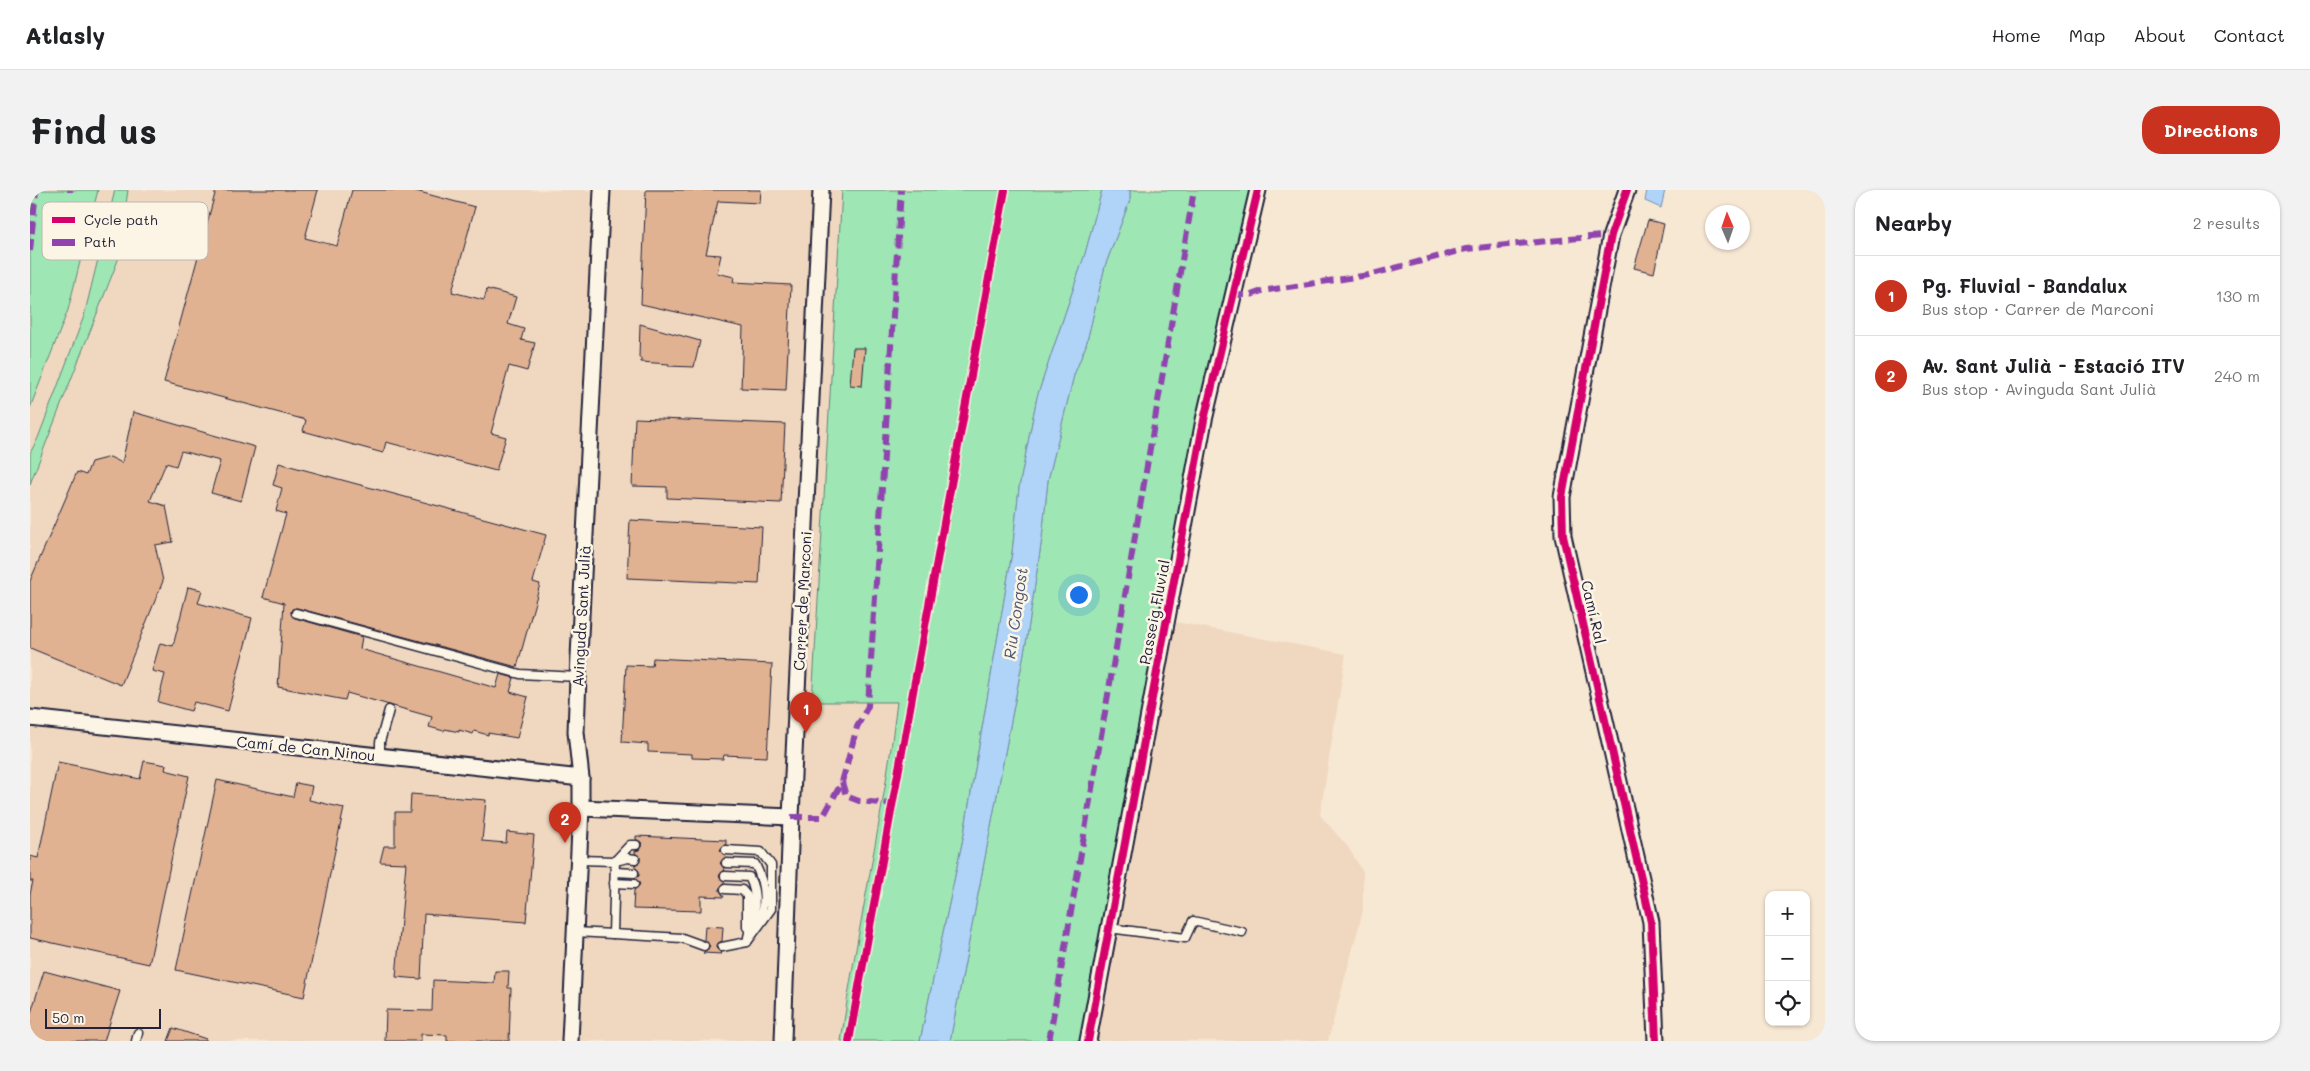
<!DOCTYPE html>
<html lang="en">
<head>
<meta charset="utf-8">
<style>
	body { margin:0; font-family:Mali,sans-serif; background:#f2f2f2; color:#202124 }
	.controls { position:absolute; right:15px; bottom:15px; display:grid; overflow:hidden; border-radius:10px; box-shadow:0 1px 4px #0004 }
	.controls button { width:45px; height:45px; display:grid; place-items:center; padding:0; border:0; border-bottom:1px solid #e0e0e0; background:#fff; color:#202124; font:25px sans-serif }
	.compass { position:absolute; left:1675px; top:15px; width:45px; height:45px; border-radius:50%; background:#fff; box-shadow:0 1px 4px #0004; rotate:358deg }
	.scale { position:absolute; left:15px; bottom:12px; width:116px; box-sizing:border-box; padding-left:5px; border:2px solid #22223b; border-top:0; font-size:14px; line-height:18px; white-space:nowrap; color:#22223b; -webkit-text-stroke:4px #fcf5e5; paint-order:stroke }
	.you { position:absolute; left:1048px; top:404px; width:18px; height:18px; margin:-12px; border:4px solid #fff; border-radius:50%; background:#1a73e8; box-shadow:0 0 0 8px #1a73e833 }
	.badge { display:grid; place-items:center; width:32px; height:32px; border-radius:50%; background:#c8321e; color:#fff; font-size:16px; font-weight:700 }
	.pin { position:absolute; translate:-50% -41px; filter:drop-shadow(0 1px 2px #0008) }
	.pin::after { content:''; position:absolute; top:26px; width:18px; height:15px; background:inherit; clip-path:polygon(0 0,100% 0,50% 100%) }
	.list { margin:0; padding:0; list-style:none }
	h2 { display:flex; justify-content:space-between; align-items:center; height:65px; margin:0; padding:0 20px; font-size:21px }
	h2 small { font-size:16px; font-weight:400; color:#757577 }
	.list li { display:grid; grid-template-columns:32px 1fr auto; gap:15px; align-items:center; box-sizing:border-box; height:80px; padding:0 20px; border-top:1px solid #e0e0e0 }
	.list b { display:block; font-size:19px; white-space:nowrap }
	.list p { margin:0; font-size:16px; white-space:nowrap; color:#757577 }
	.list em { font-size:16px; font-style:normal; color:#757577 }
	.icon { flex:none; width:28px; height:28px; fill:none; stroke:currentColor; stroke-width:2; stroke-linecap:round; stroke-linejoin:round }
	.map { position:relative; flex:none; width:1795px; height:851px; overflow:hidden; border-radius:20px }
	header { display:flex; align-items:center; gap:30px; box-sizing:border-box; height:70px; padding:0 25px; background:#fff; border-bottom:1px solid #e0e0e0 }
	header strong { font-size:24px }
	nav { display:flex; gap:28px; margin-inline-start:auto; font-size:18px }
	.intro { display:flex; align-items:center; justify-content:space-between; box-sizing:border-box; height:120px; padding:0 30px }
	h1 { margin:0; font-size:35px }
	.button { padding:12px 22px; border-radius:20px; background:#c8321e; color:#fff; font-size:18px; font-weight:700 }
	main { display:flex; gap:30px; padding:0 30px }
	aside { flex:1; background:#fff; border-radius:20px; box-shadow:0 1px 4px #0004 }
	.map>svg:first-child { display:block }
	.built { fill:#f0d8c0 }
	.green { fill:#9ee6b4; stroke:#608478 }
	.water { fill:#afd4f8; stroke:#778dac }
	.building { fill:#e1b292; stroke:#22223b }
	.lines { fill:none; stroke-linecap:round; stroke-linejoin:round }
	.service-casing { stroke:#22223b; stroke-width:11 }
	.minor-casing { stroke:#22223b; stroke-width:19 }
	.service { stroke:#fcf5e5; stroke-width:8 }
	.minor { stroke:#fcf5e5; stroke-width:15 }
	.quiet { stroke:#8e44ad; stroke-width:6; stroke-dasharray:12 6; stroke-linecap:butt }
	.cycleway-casing { stroke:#fcf5e5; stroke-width:11 }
	.cycleway { stroke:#d6006c; stroke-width:8 }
	.labels { text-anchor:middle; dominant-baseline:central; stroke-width:5; stroke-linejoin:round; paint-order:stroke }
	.street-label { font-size:15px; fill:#22223b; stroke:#fcf5e5 }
	.water-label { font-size:16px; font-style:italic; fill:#4c5774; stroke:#fcf5e5 }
	.key { fill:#fcf5e5; stroke:#bbb6b2; stroke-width:1 }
	.key-label { font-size:14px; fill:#22223b }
</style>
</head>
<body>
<header>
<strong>Atlasly</strong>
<nav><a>Home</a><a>Map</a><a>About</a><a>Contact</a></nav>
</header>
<div class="intro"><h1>Find us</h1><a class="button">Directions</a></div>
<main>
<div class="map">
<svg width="1795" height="851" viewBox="0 0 1795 851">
	<rect width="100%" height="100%" fill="#f7e8d4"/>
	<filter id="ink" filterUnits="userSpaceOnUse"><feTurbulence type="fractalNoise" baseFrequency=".02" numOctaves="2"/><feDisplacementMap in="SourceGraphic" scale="10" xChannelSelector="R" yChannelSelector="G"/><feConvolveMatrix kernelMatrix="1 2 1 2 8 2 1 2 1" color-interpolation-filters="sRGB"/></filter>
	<g filter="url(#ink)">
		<g class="built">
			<path d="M68 0H85L54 126 8 248 0 263V218L38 120Z"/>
			<path d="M98 0H812L782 512H867L860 570 819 797 811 851H0V294L88 70Z"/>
			<path d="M1130 429 1316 464 1290 625 1318 657 1333 682V721L1298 851H1054Z"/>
		</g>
		<g class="green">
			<path d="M0 0H68L38 120 0 218Z"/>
			<path d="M85 0H98L88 70 0 294V263L8 248 54 126Z"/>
			<path d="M812 0H1072L1055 64 1007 207 989 298 982 363 934 644 890 851H811C827 738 854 626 867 512H782Z"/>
			<path d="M1100 0H1220L1179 178 1054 851H920L997 447 1012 348 1018 290 1044 185 1056 155 1075 76 1100 10Z"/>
		</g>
		<g class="water">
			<path d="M1072 0H1100V10L1075 76 1056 155 1044 185 1018 290 1012 348 997 447 920 851H890L934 644 982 363 989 298 1007 207 1055 64Z"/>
			<path d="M1617 0H1635L1631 18 1615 11Z"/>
		</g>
		<g class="building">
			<path d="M186 0H288L275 48 307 56 322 0H382L445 17 422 102 454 110 457 99 486 107 478 134 494 139 491 150 505 153 497 181 479 176 461 243 476 247 466 281 356 252 353 263 273 241 276 230 134 192Z"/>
			<path d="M616 0H731L730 13 688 11 676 64 691 65 687 83 704 87 703 92 761 95 756 200 711 198 713 137 611 114Z"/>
			<path d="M1618 30 1634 34 1624 83 1604 78Z"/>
			<path d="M610 134 670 151 664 177 638 176 639 174 611 172V168H609Z"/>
			<path d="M823 158H835L832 196 820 195Z"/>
			<path d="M103 222 225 257 211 311 181 303 190 271 151 261 146 276 136 273 120 311 136 316 143 352 125 355 133 391 91 495 0 458V391L47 282 56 285 61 272 80 267 92 273Z"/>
			<path d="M605 228 755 234 751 313 637 308V297L602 296Z"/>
			<path d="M249 273 516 345 503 392 510 394 487 477 267 418 262 419 261 422 265 428 332 447 330 459 466 498 470 484 484 488 480 502 498 507 487 548 458 543V545L444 541 443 544 429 540V542L415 539 414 541 399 537 402 527 317 503 315 510 248 497 254 413 233 407 256 324 246 321 252 298 243 295Z"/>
			<path d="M600 330 732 337 729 394 597 388Z"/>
			<path d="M158 397 172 400 168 413 222 428 198 521 164 512 161 521 128 512 135 484 122 481 130 453 143 456Z"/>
			<path d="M623 468 742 474 737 567 694 565 693 569 662 568V564L618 562V554L592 552 596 475 622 476Z"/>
			<path d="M114 571 136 575 135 580 159 586 119 774 0 748V704L3 691H0V666L8 668 28 572 110 589Z"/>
			<path d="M187 590 263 607 266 593 282 596 279 610 314 618 274 807 146 780Z"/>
			<path d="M381 604 456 610 452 651 476 653 477 642 504 645 496 732 394 724 391 789 366 787 376 673 350 672 354 656H365V622H380Z"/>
			<path d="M606 646 696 650V654L692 657 690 660 696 666 690 673 695 680 691 683 689 686 695 692 689 699 694 707 671 706V721L603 719 604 700 608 697 610 694 605 688 609 686V681L605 677V675L610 672V667L605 663V661L609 660 612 655 611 652 606 649Z"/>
			<path d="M675 736 693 737 692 751 688 753 686 758 692 764 673 763 680 756 674 750Z"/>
			<path d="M14 781 90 801 74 851H0V826Z"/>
			<path d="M465 781H479L478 798H481L479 851H417V845L391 844V851H355L356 820 402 821 403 790 464 793Z"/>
			<path d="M143 838 176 849V851H138Z"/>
		</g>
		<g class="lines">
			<g class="service-casing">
				<g id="service">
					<path d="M266 423 490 484 548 487"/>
					<path d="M350 566V552L359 520"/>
					<path d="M696 660 731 662 741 675V719L717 752"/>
					<path d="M549 670 585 671 598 668 605 669"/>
					<path d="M585 671 583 744 652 748 674 756"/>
					<path d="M585 671 600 655H606"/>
					<path d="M696 673 725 674C735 694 738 713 727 732"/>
					<path d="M585 682 604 683"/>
					<path d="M695 686 719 687C730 706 723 728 718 747"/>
					<path d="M584 693 604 694"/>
					<path d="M695 699 712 700 717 706V737"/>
					<path d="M1079 738 1155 748 1163 731 1212 742"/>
					<path d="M545 742 583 744"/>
					<path d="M692 757 717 752"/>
					<path d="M106 851 108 843"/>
				</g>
			</g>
			<g class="minor-casing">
				<g id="minor">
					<path d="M1597 0 1581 45 1532 307 1533 346 1621 732 1626 851"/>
					<path d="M0 528 551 588"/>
					<path d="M551 618 761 627"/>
					<path d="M540 851 551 618V588L546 542 548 487 572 0"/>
					<path d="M753 851 761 627 791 0"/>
					<path d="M1058 851 1174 230 1228 0"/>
				</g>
			</g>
			<use href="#service" class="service"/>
			<use href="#minor" class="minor"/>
			<g class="quiet">
				<path d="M40 0V2"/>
				<path d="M0 61 6 0"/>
				<path d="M1203 105H1221L1232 101 1339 85 1436 59 1581 45"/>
				<path d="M812 592 816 606 829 611 863 614"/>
				<path d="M761 627H793L812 592 827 537 838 516 871 0"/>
				<path d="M1019 851 1164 0"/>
			</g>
			<g class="cycleway-casing">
				<g id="cycleway">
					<path d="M1597 0 1581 45 1532 307 1533 346 1621 732 1626 851"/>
					<path d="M819 851 975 0"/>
					<path d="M1058 851 1174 230 1228 0"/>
				</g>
			</g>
			<use href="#cycleway" class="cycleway"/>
		</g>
	</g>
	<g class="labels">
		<g class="street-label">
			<text transform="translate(772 411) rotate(-87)">Carrer de Marconi</text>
			<text transform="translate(1124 422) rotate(-79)">Passeig Fluvial</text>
			<text transform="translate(1564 422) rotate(77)">Camí Ral</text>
			<text transform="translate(551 426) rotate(-87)">Avinguda Sant Julià</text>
			<text transform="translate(276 558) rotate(6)">Camí de Can Ninou</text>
		</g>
		<g class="water-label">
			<text transform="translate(985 423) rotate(-82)">Riu Congost</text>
		</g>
	</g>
	<rect x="12" y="12" width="166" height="58" rx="8" class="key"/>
	<rect x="22" y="27" width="23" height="6" fill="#d6006c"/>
	<rect x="22" y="49" width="23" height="7" fill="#8e44ad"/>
	<g class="key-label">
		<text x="54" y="35">Cycle path</text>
		<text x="54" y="57">Path</text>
	</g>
</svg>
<div class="controls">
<button>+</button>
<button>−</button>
<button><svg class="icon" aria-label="locate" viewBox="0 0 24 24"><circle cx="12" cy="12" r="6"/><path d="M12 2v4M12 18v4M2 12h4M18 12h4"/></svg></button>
</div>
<svg class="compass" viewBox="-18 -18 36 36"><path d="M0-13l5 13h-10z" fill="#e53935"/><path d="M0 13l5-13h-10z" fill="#757577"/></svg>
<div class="scale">50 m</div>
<div class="you"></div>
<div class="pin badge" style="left:776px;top:543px">1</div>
<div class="pin badge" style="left:535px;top:653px">2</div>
</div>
<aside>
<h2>Nearby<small>2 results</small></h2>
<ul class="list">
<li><span class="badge">1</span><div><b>Pg. Fluvial - Bandalux</b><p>Bus stop · Carrer de Marconi</p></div><em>130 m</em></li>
<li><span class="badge">2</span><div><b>Av. Sant Julià - Estació ITV</b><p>Bus stop · Avinguda Sant Julià</p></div><em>240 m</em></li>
</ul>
</aside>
</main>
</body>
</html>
